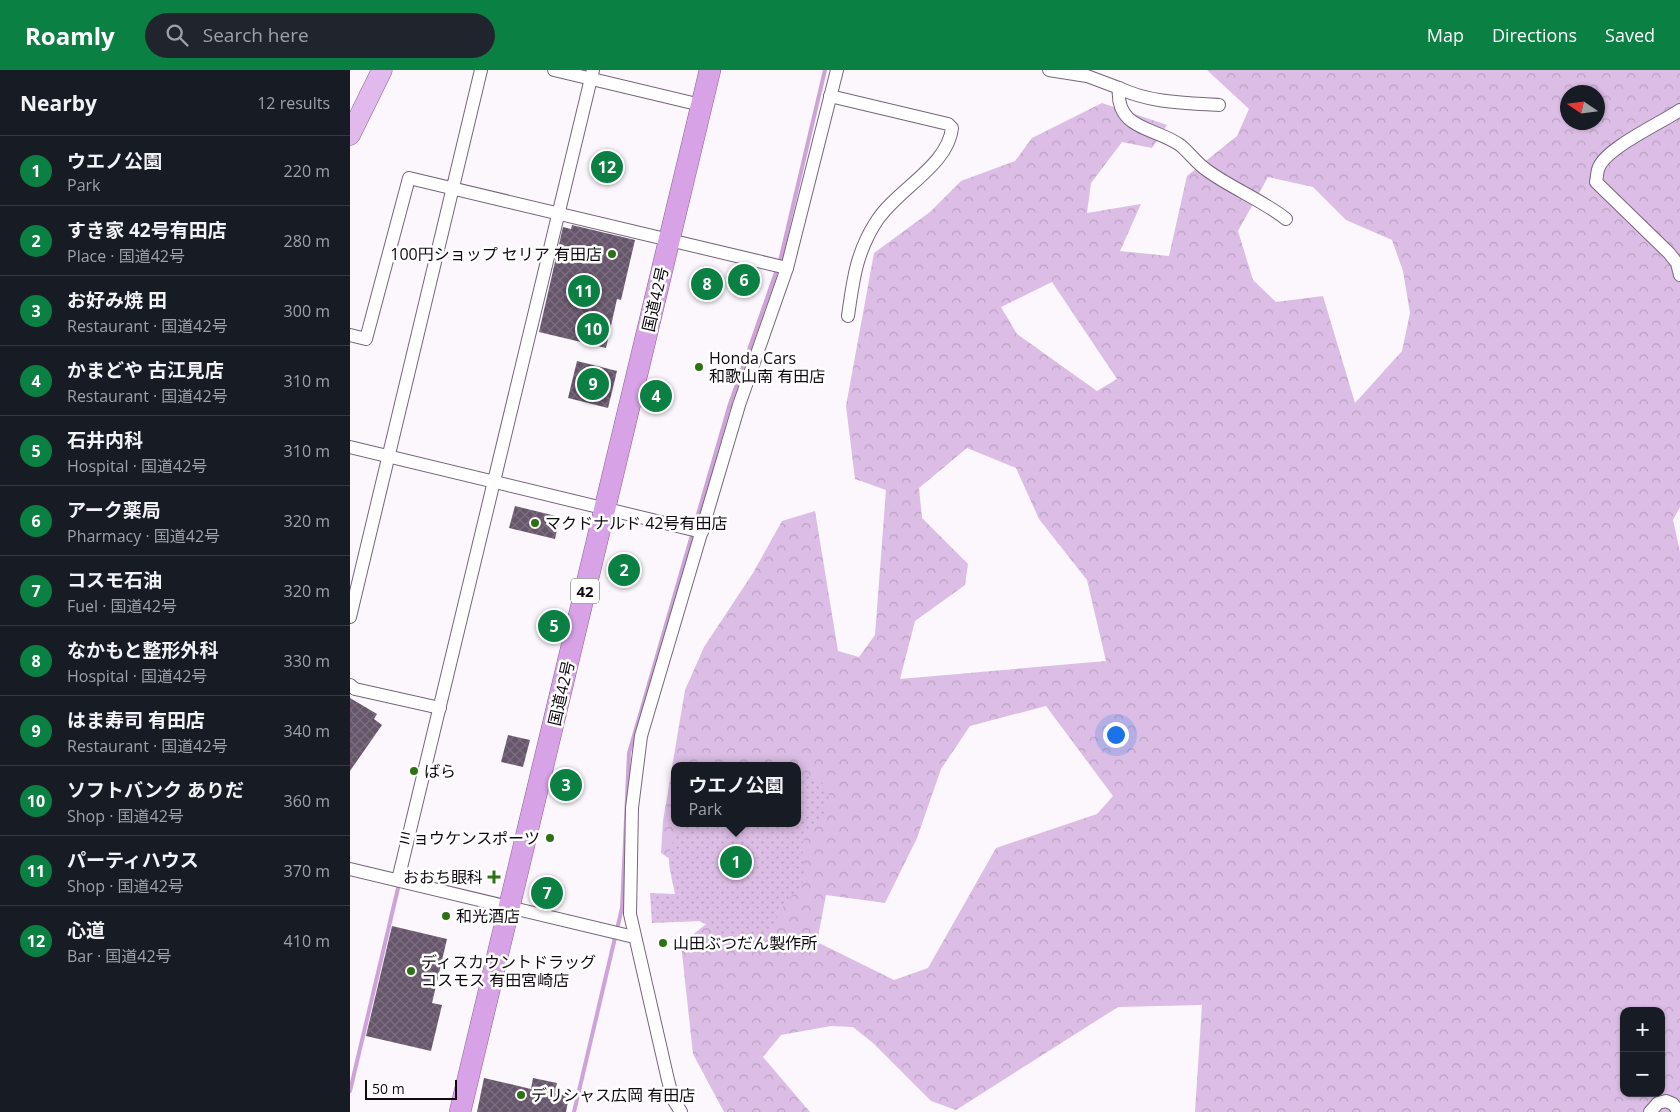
<!DOCTYPE html>
<html lang="en">
<head>
<meta charset="utf-8">
<style>
	body { margin:0; font-family:"Open Sans","Noto Sans JP",sans-serif; background:#20242c; color:#f1f3f6 }
	.controls { position:absolute; right:15px; bottom:15px; display:grid; overflow:hidden; border-radius:10px; box-shadow:0 1px 4px #0004 }
	.controls button { width:45px; height:45px; display:grid; place-items:center; padding:0; border:0; border-bottom:1px solid #363941; background:#171b24; color:#f1f3f6; font:25px sans-serif }
	.compass { position:absolute; left:1210px; top:15px; width:45px; height:45px; border-radius:50%; background:#171b24; box-shadow:0 1px 4px #0004; rotate:283deg }
	.scale { position:absolute; left:15px; bottom:12px; width:92px; box-sizing:border-box; padding-left:5px; border:2px solid #0f0910; border-top:0; font-size:14px; line-height:18px; white-space:nowrap; color:#0f0910; -webkit-text-stroke:4px #fff; paint-order:stroke }
	.you { position:absolute; left:765px; top:664px; width:18px; height:18px; margin:-12px; border:4px solid #fff; border-radius:50%; background:#1a73e8; box-shadow:0 0 0 8px #1a73e833 }
	.badge { display:grid; place-items:center; width:32px; height:32px; border-radius:50%; background:#0b8043; color:#fff; font-size:16px; font-weight:700 }
	.pin { position:absolute; translate:-50% -50%; border:2px solid #fff; box-shadow:0 1px 5px #0006 }
	.popup { position:absolute; left:321px; top:692px; width:130px; height:65px; box-sizing:border-box; display:grid; place-content:center; border-radius:10px; background:#171b24; filter:drop-shadow(0 1px 4px #0005); font-size:16px; white-space:nowrap; color:#9ea1a6 }
	.popup b { font-size:19px; color:#f1f3f6 }
	.popup::after { content:''; position:absolute; left:50%; top:100%; margin-left:-10px; border:10px solid transparent; border-top-color:#171b24 }
	.list { margin:0; padding:0; list-style:none }
	h2 { display:flex; justify-content:space-between; align-items:center; height:65px; margin:0; padding:0 20px; font-size:21px }
	h2 small { font-size:16px; font-weight:400; color:#9ea1a6 }
	.list li { display:grid; grid-template-columns:32px 1fr auto; gap:15px; align-items:center; box-sizing:border-box; height:70px; padding:0 20px; border-top:1px solid #363941 }
	.list b { display:block; font-size:19px; white-space:nowrap }
	.list p { margin:0; font-size:16px; white-space:nowrap; color:#9ea1a6 }
	.list em { font-size:16px; font-style:normal; color:#9ea1a6 }
	.icon { flex:none; width:28px; height:28px; fill:none; stroke:currentColor; stroke-width:2; stroke-linecap:round; stroke-linejoin:round }
	.map { position:relative; flex:none; width:1330px; height:1042px; overflow:hidden }
	header { display:flex; align-items:center; gap:30px; box-sizing:border-box; height:70px; padding:0 25px; background:#0b8043; color:#fff }
	header strong { font-size:24px }
	nav { display:flex; gap:28px; margin-inline-start:auto; font-size:18px }
	.search { width:350px; height:45px; background:#20242c; display:flex; align-items:center; gap:12px; box-sizing:border-box; padding:0 18px; border-radius:28px; color:#9ea1a6; font-size:19px }
	main { display:flex }
	aside { flex:1; background:#171b24 }
	.map>svg:first-child { display:block }
	.forest { fill:url(#forest-crowns); fill-rule:evenodd }
	.park { fill:url(#park-dots) }
	.lines { fill:none; stroke-linecap:round; stroke-linejoin:round }
	.stream { stroke:#cda3d8; stroke-width:4 }
	.building { fill:url(#building-cross-hatch) }
	.minor-casing { stroke:#76667b; stroke-width:14 }
	.primary-casing { stroke:#8a5e97; stroke-width:21 }
	.trunk-casing { stroke:#8a5e97; stroke-width:22 }
	.minor { stroke:#fff; stroke-width:12 }
	.primary { stroke:#e1b9ec; stroke-width:20 }
	.trunk { stroke:#d7a2e6; stroke-width:21 }
	.poi-dot { fill:#2d7212; stroke:#fff; stroke-width:2 }
	.labels { text-anchor:middle; dominant-baseline:central; stroke-width:5; stroke-linejoin:round; paint-order:stroke }
	.shield { fill:#fff; stroke:#575358; stroke-width:1 }
	.shield-label { font-size:15px; font-weight:bold; fill:#0f0910 }
	.poi-label { font-size:16px; fill:#0f0910; stroke:#fff; text-anchor:start }
	.street-label { font-size:16px; fill:#0f0910; stroke:#fff }
</style>
</head>
<body>
<header>
<strong>Roamly</strong>
<div class="search"><svg class="icon" aria-label="search" viewBox="0 0 24 24"><circle cx="10" cy="10" r="6"/><path d="M15 15l6 6"/></svg>Search here</div>
<nav><a>Map</a><a>Directions</a><a>Saved</a></nav>
</header>
<main>
<aside>
<h2>Nearby<small>12 results</small></h2>
<ul class="list">
<li><span class="badge">1</span><div><b>ウエノ公園</b><p>Park</p></div><em>220 m</em></li>
<li><span class="badge">2</span><div><b>すき家 42号有田店</b><p>Place · 国道42号</p></div><em>280 m</em></li>
<li><span class="badge">3</span><div><b>お好み焼 田</b><p>Restaurant · 国道42号</p></div><em>300 m</em></li>
<li><span class="badge">4</span><div><b>かまどや 古江見店</b><p>Restaurant · 国道42号</p></div><em>310 m</em></li>
<li><span class="badge">5</span><div><b>石井内科</b><p>Hospital · 国道42号</p></div><em>310 m</em></li>
<li><span class="badge">6</span><div><b>アーク薬局</b><p>Pharmacy · 国道42号</p></div><em>320 m</em></li>
<li><span class="badge">7</span><div><b>コスモ石油</b><p>Fuel · 国道42号</p></div><em>320 m</em></li>
<li><span class="badge">8</span><div><b>なかもと整形外科</b><p>Hospital · 国道42号</p></div><em>330 m</em></li>
<li><span class="badge">9</span><div><b>はま寿司 有田店</b><p>Restaurant · 国道42号</p></div><em>340 m</em></li>
<li><span class="badge">10</span><div><b>ソフトバンク ありだ</b><p>Shop · 国道42号</p></div><em>360 m</em></li>
<li><span class="badge">11</span><div><b>パーティハウス</b><p>Shop · 国道42号</p></div><em>370 m</em></li>
<li><span class="badge">12</span><div><b>心道</b><p>Bar · 国道42号</p></div><em>410 m</em></li>
</ul>
</aside>
<div class="map">
<svg width="1330" height="1042" viewBox="0 0 1330 1042">
	<defs>
		<pattern id="forest-crowns" width="20" height="18" patternUnits="userSpaceOnUse" patternTransform="scale(1.25)"><rect width="20" height="18" fill="#dcbde5"/><path d="M2 6a3 3 0 1 1 6 0M12 15a3 3 0 1 1 6 0" fill="none" stroke="#bca1c3"/></pattern>
		<pattern id="park-dots" width="8" height="8" patternUnits="userSpaceOnUse" patternTransform="scale(1.25)"><rect width="8" height="8" fill="#dcbde5"/><path d="M2 2h.1M6 6h.1" fill="none" stroke="#bca1c3" stroke-width="1.8" stroke-linecap="round"/></pattern>
		<pattern id="building-cross-hatch" width="8" height="8" patternUnits="userSpaceOnUse" patternTransform="scale(1.25)"><rect width="8" height="8" fill="#67566b"/><path d="M0 0l8 8M0 8l8-8" fill="none" stroke="#7b6e7e"/></pattern>
	</defs>
	<rect width="100%" height="100%" fill="#fbf7fc"/>
	<path class="forest" d="M857 0H1330V437L1323 450 1330 482V1042H845L852 935 768 937 606 1040 581 1031 523 973 503 957 481 956 431 965 413 987 460 1042H374L343 984 331 874 365 847 333 798 311 783 313 751 335 620 354 577 403 503 432 451 465 441 488 581 509 587 525 565 536 420 505 409 496 336 524 183 580 142 611 111 665 91 682 68 752 33 817 55 802 78 772 72 741 113 737 143 791 134 770 181 819 186 837 106 887 66 899 39ZM1218 22H1248V52H1218ZM918 107 963 117 996 150 1042 170 1053 201 1060 243 1052 281 1005 333 973 226 926 232 903 210 888 161ZM702 212 767 309 747 321 667 264 651 237ZM617 378 666 398 689 449 737 510 756 591 550 609 565 551 615 515 618 494 572 448 569 418ZM696 636 763 726 747 744 646 778 578 898 544 910 467 872 476 825 535 833 567 768 591 699 620 656ZM325 696H447V753H325ZM1274 941H1311V1023H1274Z"/>
	<path class="park" d="M447 704C501 711 475 748 452 772L454 809 449 818 435 833 416 869 404 875 392 877 381 875 360 856 349 851 302 853 300 823 325 824C319 792 311 781 337 753H447Z"/>
	<g class="lines">
		<g class="stream">
			<path d="M0 1021 49 814"/>
			<path d="M224 1042 272 838 279 683 379 337 430 191 475 0"/>
		</g>
	</g>
	<g class="building">
		<path d="M222 155 285 170 271 230 267 229 256 278 189 262 213 157 221 159Z"/>
		<path d="M227 291 267 301 258 338 218 328Z"/>
		<path d="M165 436 210 447 205 469 159 458Z"/>
		<path d="M260 490 291 494 288 510 257 505Z"/>
		<path d="M0 628 27 644 24 649 32 655 0 701Z"/>
		<path d="M158 665 180 670 173 697 151 692Z"/>
		<path d="M42 856 97 869 82 933 92 935 81 981 16 966Z"/>
		<path d="M134 1008 181 1019 183 1008 207 1013 205 1023 219 1026 216 1042H127Z"/>
	</g>
	<g class="lines">
		<g class="minor-casing">
			<g id="minor">
				<path d="M204 0 351 35"/>
				<path d="M699 0 737 6 769 18C765 60 805 57 830 75 840 83 847 94 858 101 883 119 912 130 936 149"/>
				<path d="M769 18C800 33 835 33 869 35"/>
				<path d="M480 26 598 54 602 58C598 96 547 119 526 152 506 183 503 211 498 246"/>
				<path d="M1330 40C1311 53 1258 77 1249 97 1247 101 1247 108 1246 112L1319 183 1327 193 1330 205"/>
				<path d="M0 265 16 269 59 108 437 198"/>
				<path d="M0 377 352 462"/>
				<path d="M0 547 131 0"/>
				<path d="M0 615 5 619 90 638"/>
				<path d="M0 799 284 867"/>
				<path d="M48 810 243 0"/>
				<path d="M331 1042 323 1029 318 1010 280 844 282 738 291 666 389 335 437 198 487 0"/>
				<path d="M1300 1042 1308 1033 1316 1031 1323 1034 1329 1042"/>
			</g>
		</g>
		<g class="primary-casing">
			<path id="primary" d="M0 65 32 0"/>
		</g>
		<g class="trunk-casing">
			<path id="trunk" d="M110 1042 360 0"/>
		</g>
		<use href="#minor" class="minor"/>
		<use href="#primary" class="primary"/>
		<use href="#trunk" class="trunk"/>
	</g>
	<g class="poi-dot">
		<circle cx="262" cy="184" r="5"/>
		<circle cx="349" cy="297" r="5"/>
		<circle cx="185" cy="453" r="5"/>
		<circle cx="64" cy="701" r="5"/>
		<circle cx="200" cy="768" r="5"/>
		<path d="M141.5 799.5h5v5h5v5h-5v5h-5v-5h-5v-5h5z"/>
		<circle cx="96" cy="846" r="5"/>
		<circle cx="313" cy="873" r="5"/>
		<circle cx="61" cy="901" r="5"/>
		<circle cx="171" cy="1025" r="5"/>
	</g>
	<g class="labels">
		<rect class="shield" x="221" y="508.5" width="28" height="25" rx="4"/>
		<g class="shield-label">
			<text x="235" y="521">42</text>
		</g>
		<g class="poi-label">
			<text x="252" y="184" text-anchor="end">100円ショップ セリア 有田店</text>
			<text x="359" y="288">Honda Cars<tspan x="359" dy="18">和歌山南 有田店</tspan></text>
			<text x="195" y="453">マクドナルド 42号有田店</text>
			<text x="74" y="701">ばら</text>
			<text x="190" y="768" text-anchor="end">ミョウケンスポーツ</text>
			<text x="133" y="807" text-anchor="end">おおち眼科</text>
			<text x="106" y="846">和光酒店</text>
			<text x="323" y="873">山田ぶつだん製作所</text>
			<text x="71" y="892">ディスカウントドラッグ<tspan x="71" dy="18">コスモス 有田宮崎店</tspan></text>
			<text x="181" y="1025">デリシャス広岡 有田店</text>
		</g>
		<g class="street-label">
			<text transform="translate(305 229) rotate(-77)">国道42号</text>
			<text transform="translate(211 623) rotate(-77)">国道42号</text>
		</g>
	</g>
</svg>
<div class="controls">
<button>+</button>
<button>−</button>
</div>
<svg class="compass" viewBox="-18 -18 36 36"><path d="M0-13l5 13h-10z" fill="#e53935"/><path d="M0 13l5-13h-10z" fill="#9ea1a6"/></svg>
<div class="scale">50 m</div>
<div class="you"></div>
<div class="pin badge" style="left:386px;top:792px">1</div>
<div class="popup"><b>ウエノ公園</b>Park</div>
<div class="pin badge" style="left:274px;top:500px">2</div>
<div class="pin badge" style="left:216px;top:715px">3</div>
<div class="pin badge" style="left:306px;top:326px">4</div>
<div class="pin badge" style="left:204px;top:556px">5</div>
<div class="pin badge" style="left:394px;top:210px">6</div>
<div class="pin badge" style="left:197px;top:823px">7</div>
<div class="pin badge" style="left:357px;top:214px">8</div>
<div class="pin badge" style="left:243px;top:314px">9</div>
<div class="pin badge" style="left:243px;top:259px">10</div>
<div class="pin badge" style="left:234px;top:221px">11</div>
<div class="pin badge" style="left:257px;top:97px">12</div>
</div>
</main>
</body>
</html>
